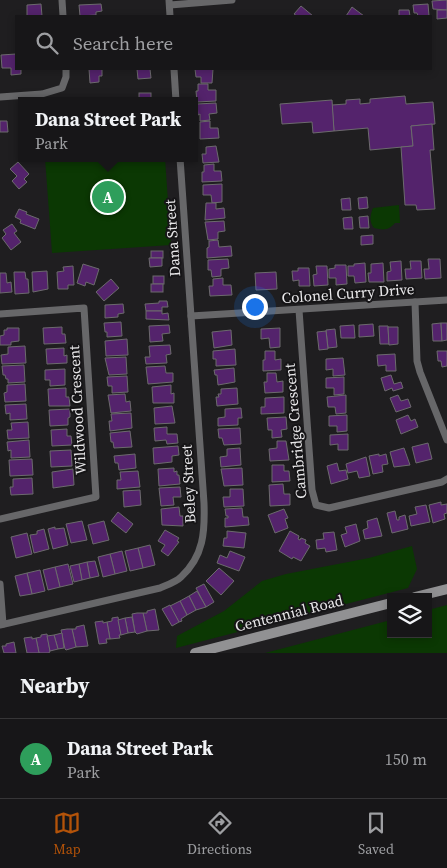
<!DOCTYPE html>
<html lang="en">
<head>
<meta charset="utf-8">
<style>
	body { margin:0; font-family:"Source Serif 4",serif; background:#201f21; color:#f1f3f6 }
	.controls { position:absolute; right:15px; bottom:15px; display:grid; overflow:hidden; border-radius:0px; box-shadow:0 2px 8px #0003 }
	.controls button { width:45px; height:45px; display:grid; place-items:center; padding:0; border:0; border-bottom:1px solid #363537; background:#171618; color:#f1f3f6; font:25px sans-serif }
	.you { position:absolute; left:254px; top:306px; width:18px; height:18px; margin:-12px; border:4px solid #fff; border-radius:50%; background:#1a73e8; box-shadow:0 0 0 8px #1a73e833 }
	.badge { display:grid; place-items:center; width:32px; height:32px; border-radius:50%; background:#b45309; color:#fff; font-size:16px; font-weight:700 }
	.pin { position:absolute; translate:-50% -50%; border:2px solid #fff; box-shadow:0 1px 5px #0006 }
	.popup { position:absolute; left:18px; top:97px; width:180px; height:65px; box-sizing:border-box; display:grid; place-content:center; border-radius:0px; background:#171618; filter:drop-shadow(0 1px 4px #0005); font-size:16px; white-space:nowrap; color:#9e9fa2 }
	.popup b { font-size:19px; color:#f1f3f6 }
	.popup::after { content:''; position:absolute; left:50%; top:100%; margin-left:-10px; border:10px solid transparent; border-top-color:#171618 }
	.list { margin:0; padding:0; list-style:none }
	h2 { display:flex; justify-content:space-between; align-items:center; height:65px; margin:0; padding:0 20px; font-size:21px }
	h2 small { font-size:16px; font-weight:400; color:#9e9fa2 }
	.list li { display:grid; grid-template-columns:32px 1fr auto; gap:15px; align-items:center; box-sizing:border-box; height:80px; padding:0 20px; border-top:1px solid #363537 }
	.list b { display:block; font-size:19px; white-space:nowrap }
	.list p { margin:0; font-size:16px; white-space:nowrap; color:#9e9fa2 }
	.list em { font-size:16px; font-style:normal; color:#9e9fa2 }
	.icon { flex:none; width:28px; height:28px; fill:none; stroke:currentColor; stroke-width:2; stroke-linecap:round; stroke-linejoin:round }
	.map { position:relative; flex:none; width:447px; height:653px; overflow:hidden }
	.search { position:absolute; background:#171618; box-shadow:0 2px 8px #0003; left:15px; right:15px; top:15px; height:55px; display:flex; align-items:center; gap:12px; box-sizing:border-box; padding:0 18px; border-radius:0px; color:#9e9fa2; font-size:19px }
	.sheet { height:145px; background:#171618 }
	nav { display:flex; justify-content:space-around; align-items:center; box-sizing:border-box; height:70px; border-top:1px solid #363537; background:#171618; font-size:14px; color:#9e9fa2 }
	nav a { display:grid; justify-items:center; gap:2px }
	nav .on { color:#b45309 }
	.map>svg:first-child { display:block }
	.green { fill:#0b3803 }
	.building { fill:#54236c; stroke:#6c6a6d }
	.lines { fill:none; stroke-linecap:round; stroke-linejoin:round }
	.minor { stroke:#676769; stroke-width:7 }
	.secondary { stroke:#919193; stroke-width:10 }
	.labels { text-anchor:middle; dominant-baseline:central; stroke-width:4; stroke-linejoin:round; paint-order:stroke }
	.street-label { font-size:15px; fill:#e8e7e9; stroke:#161517 }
</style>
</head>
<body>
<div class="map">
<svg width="447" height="653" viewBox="0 0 447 653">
	<rect width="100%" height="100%" fill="#1f1e20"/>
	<g class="green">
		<path d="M45 158H165L171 245 52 253Z"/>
		<path d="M399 205 400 223H395C388 231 383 230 374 228 369 222 370 215 373 208Z"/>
		<path d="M412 546 417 569 408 588 176 648 177 636 224 611 262 581 286 574 369 558Z"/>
		<path d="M447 605V653H265L391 620V634H428V610Z"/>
	</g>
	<g class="building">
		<path d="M447 0V10L433 9 432 1Z"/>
		<path d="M41 4 42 16H27V5Z"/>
		<path d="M101 4 102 11 96 12V15L80 16 79 5Z"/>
		<path d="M428 4 429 16H418L417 13H414L413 5Z"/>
		<path d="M301 6 313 16H297L294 14Z"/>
		<path d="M352 7 364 16H346Z"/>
		<path d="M399 10H409L410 16H399Z"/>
		<path d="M437 10H447V18L437 19Z"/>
		<path d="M16 54V69H21V74L11 75V68H2L1 55Z"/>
		<path d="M89 69H102V76H99V82L90 83Z"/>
		<path d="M137 69H150L151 78 138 79Z"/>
		<path d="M195 69H213L212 83H201V77H196Z"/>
		<path d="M198 84H208V90H216V101L197 102 196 91H198Z"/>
		<rect x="139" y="93" width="12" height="8"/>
		<path d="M405 96 406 104 433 102 435 124 411 126 413 146 370 150 368 128 334 131 332 105 346 104V100L360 99V104L370 103V99Z"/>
		<path d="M332 100 334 131 313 133 312 122 282 124 280 104Z"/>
		<path d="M216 103 217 113 209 114 210 120 200 121V114L198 115 197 104Z"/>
		<path d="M0 121H7L8 132H0Z"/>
		<path d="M210 121V128H218L219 138 200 139V122Z"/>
		<path d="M432 124 434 150H430L435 209 417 210 416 205H405L401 147 413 146 411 126Z"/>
		<path d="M216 146 219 162 203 163 202 154H206V147Z"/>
		<path d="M18 162 29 174 24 179 27 182 19 189 12 181 17 176 10 169Z"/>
		<path d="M214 164V171H221L222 181 202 182V172H204V165Z"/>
		<path d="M222 184V202L212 203 211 195H203V185Z"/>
		<path d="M367 197 368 208 359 209 358 198Z"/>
		<path d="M350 198 351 210H342L341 199Z"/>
		<path d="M206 203H216V209L224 208 225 218 205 220Z"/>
		<path d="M19 209 27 212 26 214 39 219 35 229 20 223 21 220 15 217Z"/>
		<path d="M368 216 369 228H360L359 217Z"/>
		<path d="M352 217 353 229H344L343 218Z"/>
		<path d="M224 221 225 231 218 232V239L208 240 205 222Z"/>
		<path d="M12 224 17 231 14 233 21 242 11 250 2 238 6 234 3 230Z"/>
		<path d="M373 235V244L361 245V236Z"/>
		<path d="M218 240 219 247 231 246 232 256 207 258V248L209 247V241Z"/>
		<rect x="151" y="251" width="12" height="7"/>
		<path d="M149 258H162V266L150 267Z"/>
		<path d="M228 259 229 268 221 269V276L212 277 211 270H208V260Z"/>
		<path d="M428 259H440L441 278 425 279 424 269H429Z"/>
		<path d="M401 261 402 280 387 281V272L391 271 390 262Z"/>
		<path d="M410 261H421L422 278 406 279 405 269H411Z"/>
		<path d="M365 263 366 282 355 283 354 276H348V266H354V264Z"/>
		<path d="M383 263 384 282H369L368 273H371V264Z"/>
		<path d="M83 264 99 269 94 285 86 282 85 286 77 283Z"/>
		<path d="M335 265H346L347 284 336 285V278H329V269L335 268Z"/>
		<path d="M73 266 74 285H68V289H58L57 272 64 271 63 267Z"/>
		<path d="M316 266H327L328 285 314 286 313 275 317 274Z"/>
		<path d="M298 268H309L310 286H299V280L293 281 292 271H298Z"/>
		<path d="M47 271 48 289 33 292 32 272Z"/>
		<path d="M14 272H25L26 279H28L29 293 15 294Z"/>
		<path d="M276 272 277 289 256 290 255 273Z"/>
		<path d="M0 273H6L7 283 11 282 12 292 0 293Z"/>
		<rect x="153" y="276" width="11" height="8"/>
		<path d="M223 278V285H231L232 295 210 296 209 286H213V279Z"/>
		<path d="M111 279 119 288 104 301 96 292Z"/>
		<rect x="151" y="284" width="12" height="8"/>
		<path d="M159 301H167L168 307H162V311H146L145 304 159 303Z"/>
		<path d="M123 304 124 313 118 314V317L105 318V305Z"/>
		<path d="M146 311H162V314L168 313 169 320 146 319Z"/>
		<path d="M121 322 122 336 107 337V332H105L104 323Z"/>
		<path d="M441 323 442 341H433L432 324Z"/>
		<path d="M441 323H447V340L442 341Z"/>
		<path d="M373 324 374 336 359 337V325Z"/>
		<path d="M169 325 170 333 162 334 163 341 150 342 149 326Z"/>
		<path d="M354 325 355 338H341L340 326Z"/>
		<path d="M379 326H388L389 344H380Z"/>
		<path d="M62 327V334H65L66 343 44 344 43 328Z"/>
		<path d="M388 327H398V344L389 345Z"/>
		<path d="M7 328H19V341L11 342V345H0V336L4 335V330H7Z"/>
		<path d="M280 328V347L270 348 269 338 261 339V329Z"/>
		<path d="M335 329 337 347 328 348 326 330Z"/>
		<path d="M231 330 232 345 214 348 212 332Z"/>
		<path d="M326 331 328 349 319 350 317 332Z"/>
		<path d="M127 339 128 355 106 356 105 341Z"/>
		<path d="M170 345 171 354 166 355 167 363 146 364 145 357H150L149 346Z"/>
		<path d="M25 346 26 363 2 364 1 355 8 354V347Z"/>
		<path d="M64 348V356L67 355V363L47 364 46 349Z"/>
		<path d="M235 349 236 365 216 366V359H213V351Z"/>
		<path d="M265 351H275V360L281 359V370L263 371V360H265Z"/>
		<path d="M437 351H447V366L442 367 441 361H438Z"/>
		<path d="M395 354 396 371H386V365L378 366 377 355Z"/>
		<path d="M126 357 127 374 109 375 105 358Z"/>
		<path d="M343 358 345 375 333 376V369L326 370V359Z"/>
		<path d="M24 365 25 382 8 383V379H6L5 375H3L2 366Z"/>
		<path d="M165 366 166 373H173V382L148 384 146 367Z"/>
		<path d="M234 368 235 382 218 385 217 375H215L214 370Z"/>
		<path d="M65 369V385L50 386V380H45V370Z"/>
		<path d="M267 373H276L277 382 283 381V392L265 393 264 382H267Z"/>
		<path d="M391 375 394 384 401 382 403 388 393 391 392 388 385 391 381 378Z"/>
		<path d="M127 376 128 392 112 393V386H108L107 377Z"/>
		<path d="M344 377V394L334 395V388H326V378Z"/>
		<path d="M25 384 26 401 5 402 4 393 7 392V385Z"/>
		<path d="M171 385V394L174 393V403H153L152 387Z"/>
		<path d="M66 388V397H69L70 406H49L48 389Z"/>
		<path d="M237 388 238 404 217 406 216 397H219L218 394H221V389Z"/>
		<path d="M125 394 126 402 130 401 131 411 111 413 108 395Z"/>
		<path d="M346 395V413L336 414 335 407H328L327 397Z"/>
		<path d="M398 395 401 401 408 399 411 407 396 412 390 398Z"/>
		<path d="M284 397V413L261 414V407H265V398Z"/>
		<path d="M26 404 27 419 10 420V413L6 414 5 405Z"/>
		<path d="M172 406 175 423 155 424 154 408Z"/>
		<path d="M241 408 242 418H238V425L218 426V418L225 417V409Z"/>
		<path d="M70 409V417L68 418V425L50 426 49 410Z"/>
		<path d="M131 413 132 428 110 431 109 421H112L111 414Z"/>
		<path d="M347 415V431L337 432V426H329V416Z"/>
		<path d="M408 415 411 421 415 419 418 427 401 434 396 420Z"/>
		<path d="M286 417 287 429 281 430 282 437 272 438V430H268L267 418Z"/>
		<path d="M28 422 29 438 8 439 7 430H12L11 423Z"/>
		<path d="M167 427V434H177L178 443 167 444 166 440 155 441 154 428Z"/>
		<path d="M240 428 241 444 224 445 222 438H219L218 429Z"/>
		<path d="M67 429V436H71L72 445 52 446 51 430Z"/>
		<path d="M130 431 132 447 114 448 113 442H111L110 433Z"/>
		<path d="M348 434V450H338V444L330 445V435Z"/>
		<path d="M29 440 30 457 11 458V450L8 451 7 442Z"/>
		<path d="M277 441H286L289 460 270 461 269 449 277 448Z"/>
		<path d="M428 443 432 459 416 463 412 447Z"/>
		<path d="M178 446 179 455 172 456V462L154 464 153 448Z"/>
		<path d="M240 448 241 465 221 467 220 457 227 456V449Z"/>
		<path d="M404 448 410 465 394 467 390 452Z"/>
		<path d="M71 450 72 466 51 467 50 451Z"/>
		<path d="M135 454 136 468 119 470 118 463H115L114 456Z"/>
		<path d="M379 454V456L386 454 388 464 382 465 383 472 373 474 369 456Z"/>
		<path d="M366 457 370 476 359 478 357 471 348 473 346 464Z"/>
		<path d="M32 459 33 475 10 476 9 460Z"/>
		<path d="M337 463 339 471 346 470 348 479 331 484 327 466Z"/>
		<path d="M272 465H284V471H289L290 481 272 482Z"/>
		<path d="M174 468V472L177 471V475H179L180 484 159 486 158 469Z"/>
		<path d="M242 468 243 485 224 486 221 469Z"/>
		<path d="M73 469 74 485 53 488 52 472Z"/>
		<path d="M138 471 140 487 117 489V480H121L120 472Z"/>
		<path d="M32 478 33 494 11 495 10 487H13V479Z"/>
		<path d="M283 484 284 494H290V505L270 506 269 485Z"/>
		<path d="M180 487 181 497H173L174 505 161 506 159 488Z"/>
		<path d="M230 489H243L244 506 224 507 223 497H230Z"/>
		<path d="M140 490 141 505 124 507 123 491Z"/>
		<path d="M441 502V505L447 504V513L444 514 445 519 433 523 429 505Z"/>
		<path d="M426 505 430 522 411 526 409 516 417 514 415 507Z"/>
		<path d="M179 507 180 516H183V526L162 525 161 509Z"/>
		<path d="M242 508 243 517H248L249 525 225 527V518H228V516H226L225 509Z"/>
		<path d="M284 509 288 518 285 519 288 528 275 533 268 515Z"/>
		<path d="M395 511 397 520H399V517L405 515 408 529 392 533 387 513Z"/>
		<path d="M118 512 133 524 126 533 111 521Z"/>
		<path d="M377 518 382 536 365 539 363 530 368 528 367 521Z"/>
		<path d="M82 521 87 540 71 543 66 524Z"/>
		<path d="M104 521 109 540 93 544 88 525Z"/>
		<path d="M356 524 360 541 345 547 341 535 347 533 345 527Z"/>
		<path d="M55 527V529L64 528 68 545 53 549 48 529Z"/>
		<path d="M44 529 49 549 34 553 30 535 37 534V531Z"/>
		<path d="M165 530 179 538 177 541 179 542 168 556 161 551 165 545 158 541Z"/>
		<path d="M227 531 246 533 244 548 223 546 224 538H227Z"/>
		<path d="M290 531 299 536 298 539 300 540 301 538 306 540 305 543 310 546 301 561 293 557 292 559 279 551Z"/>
		<path d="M334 532 337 550 326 552 325 548 317 549 316 540 324 539 323 533Z"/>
		<path d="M27 533 32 554 16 558 11 537Z"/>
		<path d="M150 545 155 565 143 568 138 548Z"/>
		<path d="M138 548 143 568 130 571 125 551Z"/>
		<path d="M122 551 127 571 115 574 110 554Z"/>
		<path d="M230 551 245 557 239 571 217 563 220 555 227 558Z"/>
		<path d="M110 554 115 574 103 577 98 557Z"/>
		<path d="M95 561 99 576 90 578 87 562Z"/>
		<path d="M87 562 90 578 82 580 79 564Z"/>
		<path d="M68 564 73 584 60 587 55 567Z"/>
		<path d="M79 564 82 580 74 582 70 566Z"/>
		<path d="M55 567 60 587 48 590 43 570Z"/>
		<path d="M219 568 234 581 221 595 206 581Z"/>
		<path d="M40 570 45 591 32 594 27 573Z"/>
		<path d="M27 573 32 594 20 596 15 576Z"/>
		<path d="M204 584 214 602 206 607 196 588Z"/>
		<path d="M197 591 206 607 196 610 189 596Z"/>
		<path d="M189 596 196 610 187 615 180 601Z"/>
		<path d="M180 601 187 615 181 619 182 621 179 622 170 606Z"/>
		<path d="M170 605 179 622 172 626 162 609Z"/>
		<path d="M155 609 159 630 147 631 143 613H147V611Z"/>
		<path d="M137 613H143L147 631 137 634 135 632 132 614Z"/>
		<path d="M118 617 121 635H119L120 638 110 639 107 622 112 621V618Z"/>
		<path d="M132 617 135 632 128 633 125 618Z"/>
		<path d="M125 618 128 633 121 635 118 620Z"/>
		<path d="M103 621V623L107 622 110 639H106L107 643 99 644 95 622Z"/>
		<path d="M84 625 88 646 76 647 72 629H76V627Z"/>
		<path d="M67 629H72L76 647 66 650 65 649 61 630Z"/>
		<path d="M62 633 64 648 58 649 54 635Z"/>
		<path d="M47 634 50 651 49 653H39L36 638 41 637V635Z"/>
		<path d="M54 635 58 649 50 651 47 636Z"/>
		<path d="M32 637V639L36 638 39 653H27L24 638Z"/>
		<path d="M14 642 16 653H4L2 646H6V644Z"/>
	</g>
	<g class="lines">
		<g class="minor">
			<path d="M62 0 63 16"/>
			<path d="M169 0 170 16"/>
			<path d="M170 5 232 0"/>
			<path d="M174 69 176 101"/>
			<path d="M0 97 42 94 62 88 66 77V69"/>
			<path d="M415 302 417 361 420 372 447 440"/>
			<path d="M299 310 312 490 316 505 329 508 442 482 447 479"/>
			<path d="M0 314 84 308 96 497 0 519"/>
			<path d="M191 316 447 300"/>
			<path d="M0 584 3 624"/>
			<path d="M0 625 160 588C167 585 176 582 181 577 204 556 205 531 204 503L180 158"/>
		</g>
		<g class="secondary">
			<path d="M415 597 447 589"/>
			<path d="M195 653 391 603"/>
		</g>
	</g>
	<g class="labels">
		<g class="street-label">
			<text transform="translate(172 238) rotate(-94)">Dana Street</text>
			<text transform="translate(348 293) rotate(-4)">Colonel Curry Drive</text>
			<text transform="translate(77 410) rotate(-93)">Wildwood Crescent</text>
			<text transform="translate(295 431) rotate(-95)">Cambridge Crescent</text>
			<text transform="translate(188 484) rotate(-93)">Beley Street</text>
			<text transform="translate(289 613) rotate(-14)">Centennial Road</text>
		</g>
	</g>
</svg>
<div class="controls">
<button><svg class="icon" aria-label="layers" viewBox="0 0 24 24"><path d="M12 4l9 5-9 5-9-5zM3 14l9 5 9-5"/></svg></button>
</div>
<div class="you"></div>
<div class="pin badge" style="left:108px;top:197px;background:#2e9e5b">A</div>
<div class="popup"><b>Dana Street Park</b>Park</div>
<div class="search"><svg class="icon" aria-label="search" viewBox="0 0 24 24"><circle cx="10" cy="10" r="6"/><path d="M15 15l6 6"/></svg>Search here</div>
</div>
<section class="sheet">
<h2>Nearby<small></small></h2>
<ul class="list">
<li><span class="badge" style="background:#2e9e5b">A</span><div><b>Dana Street Park</b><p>Park</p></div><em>150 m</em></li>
</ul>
</section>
<nav>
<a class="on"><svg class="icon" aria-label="map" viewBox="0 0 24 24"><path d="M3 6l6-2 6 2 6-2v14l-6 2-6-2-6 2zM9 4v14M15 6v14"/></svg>Map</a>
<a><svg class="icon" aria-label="directions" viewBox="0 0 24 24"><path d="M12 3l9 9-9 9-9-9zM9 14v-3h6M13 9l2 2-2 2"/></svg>Directions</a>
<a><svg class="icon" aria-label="saved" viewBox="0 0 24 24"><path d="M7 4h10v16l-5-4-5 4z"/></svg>Saved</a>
</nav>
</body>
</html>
